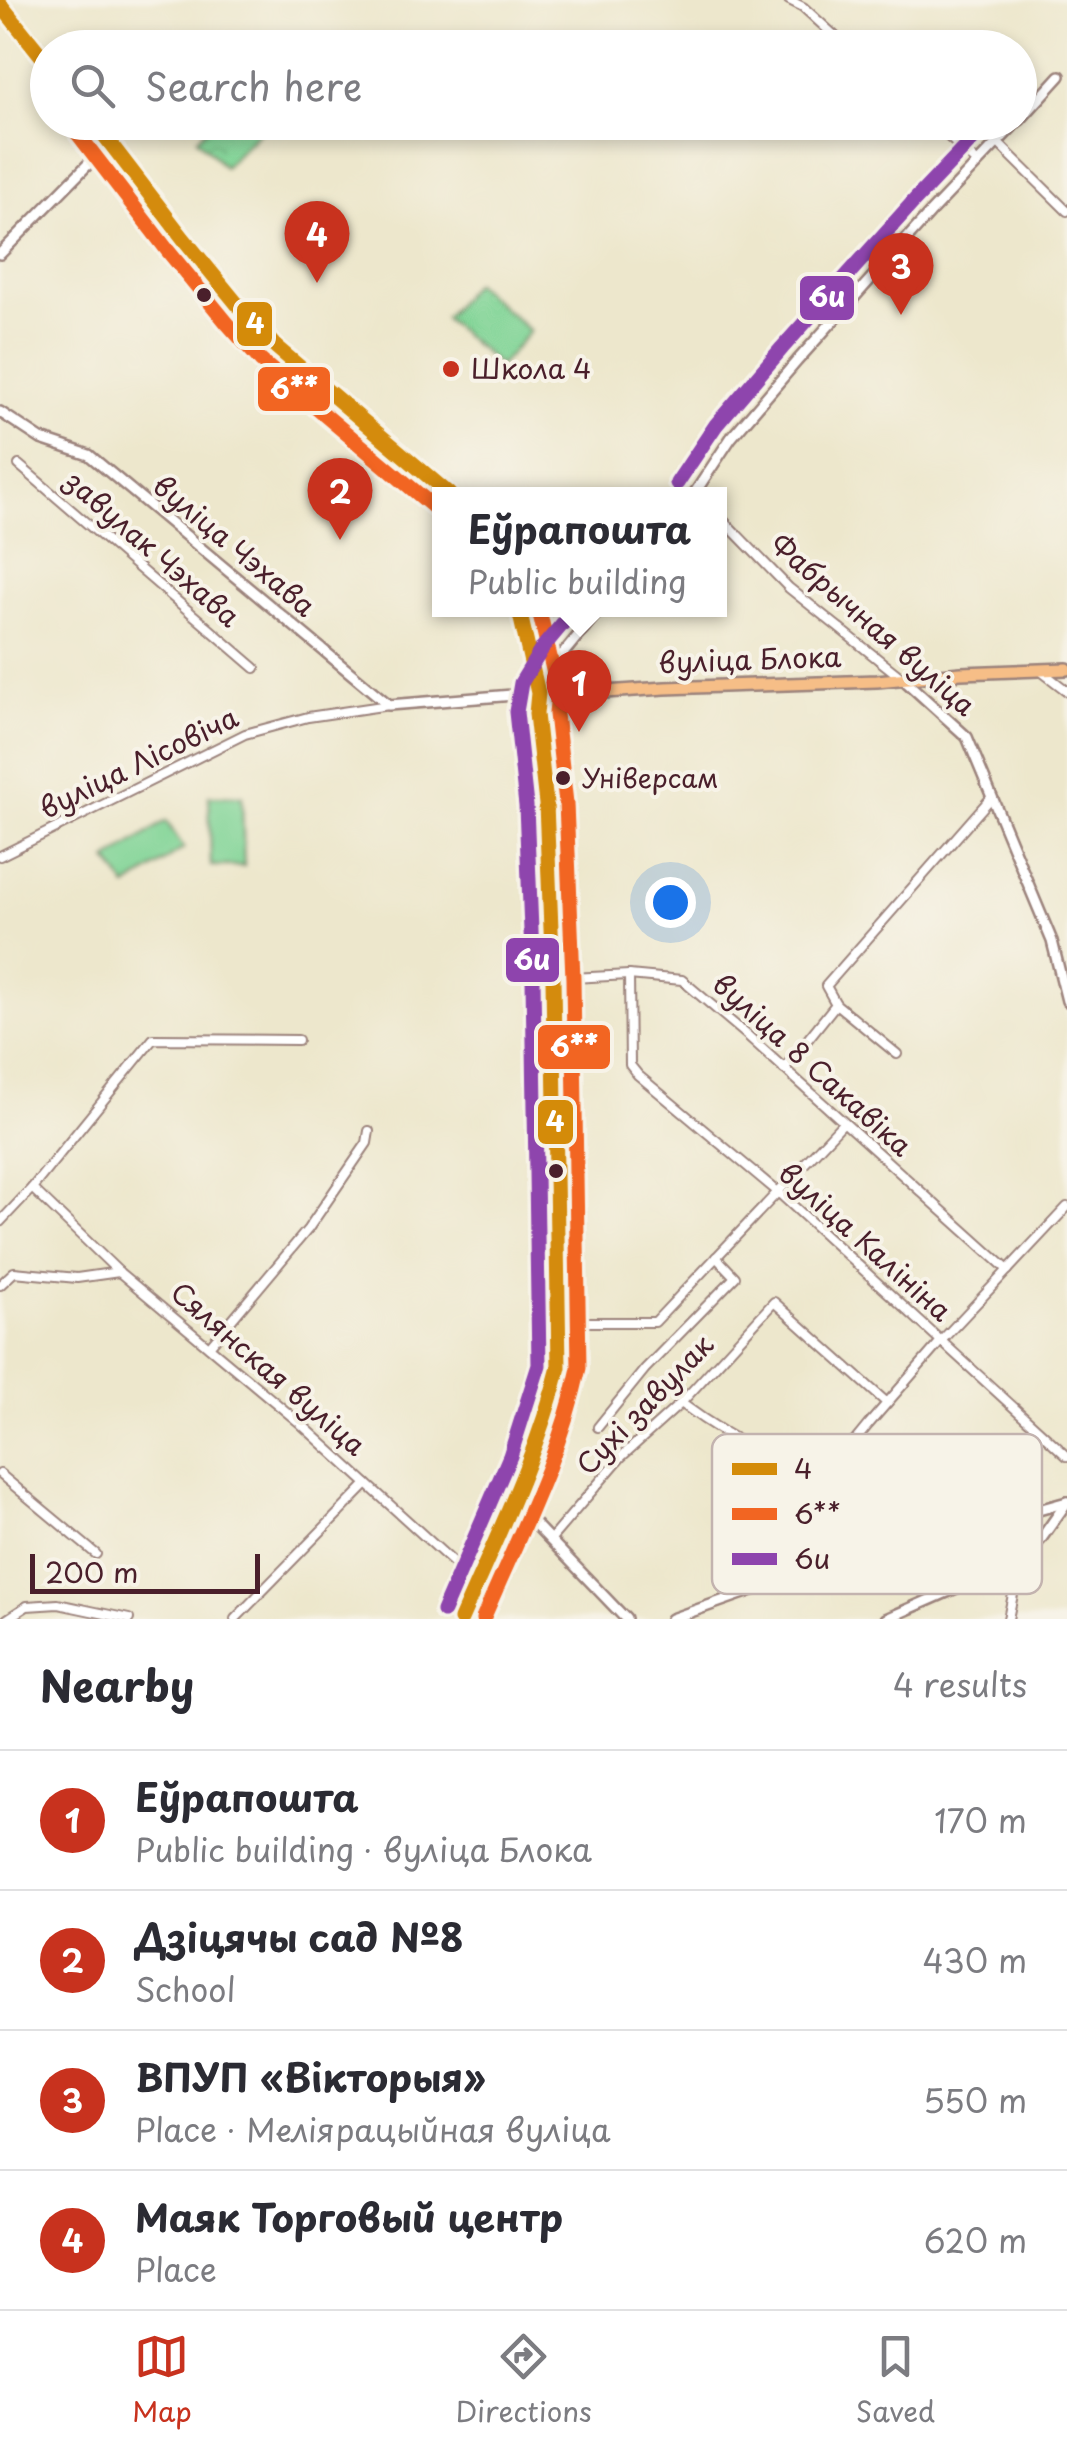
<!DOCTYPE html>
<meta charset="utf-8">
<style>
:root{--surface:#fff;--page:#f2f2f3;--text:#2b2b33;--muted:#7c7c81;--line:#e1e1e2;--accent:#c8321e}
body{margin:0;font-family:"Playpen Sans",sans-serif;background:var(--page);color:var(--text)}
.scale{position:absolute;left:30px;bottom:25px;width:230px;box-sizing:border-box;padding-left:10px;border:5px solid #4a1f2b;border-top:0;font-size:28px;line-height:35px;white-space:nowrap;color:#4a1f2b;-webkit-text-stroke:8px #f7f3e8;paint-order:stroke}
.you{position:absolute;left:670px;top:902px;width:35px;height:35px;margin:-25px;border:8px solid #fff;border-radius:50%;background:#1a73e8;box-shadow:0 0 0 15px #1a73e833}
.badge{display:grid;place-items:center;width:65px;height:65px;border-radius:50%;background:var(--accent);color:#fff;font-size:32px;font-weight:700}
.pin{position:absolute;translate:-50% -82px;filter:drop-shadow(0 2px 5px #0008)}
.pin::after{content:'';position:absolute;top:52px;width:35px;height:30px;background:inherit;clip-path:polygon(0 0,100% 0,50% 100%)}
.popup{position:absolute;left:432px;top:487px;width:295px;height:130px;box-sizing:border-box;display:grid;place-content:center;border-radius:0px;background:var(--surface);filter:drop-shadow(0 2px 8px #0005);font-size:32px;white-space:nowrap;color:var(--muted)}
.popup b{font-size:38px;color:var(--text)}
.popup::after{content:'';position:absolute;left:50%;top:100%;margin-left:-20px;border:20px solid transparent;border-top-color:var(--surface)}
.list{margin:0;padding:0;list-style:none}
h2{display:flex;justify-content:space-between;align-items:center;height:130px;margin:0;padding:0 40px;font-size:42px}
h2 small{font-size:32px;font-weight:400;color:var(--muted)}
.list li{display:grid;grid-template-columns:65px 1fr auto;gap:30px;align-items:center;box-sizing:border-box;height:140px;padding:0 40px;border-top:2px solid var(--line)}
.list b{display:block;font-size:38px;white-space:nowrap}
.list p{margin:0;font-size:32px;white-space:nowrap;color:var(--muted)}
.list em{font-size:32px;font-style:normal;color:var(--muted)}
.icon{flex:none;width:55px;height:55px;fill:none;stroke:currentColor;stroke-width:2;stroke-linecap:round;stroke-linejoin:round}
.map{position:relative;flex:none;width:1067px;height:1619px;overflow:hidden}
.search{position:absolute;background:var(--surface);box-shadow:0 5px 15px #0003;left:30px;right:30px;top:30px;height:110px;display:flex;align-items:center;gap:25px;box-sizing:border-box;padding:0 35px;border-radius:55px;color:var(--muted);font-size:38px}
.sheet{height:690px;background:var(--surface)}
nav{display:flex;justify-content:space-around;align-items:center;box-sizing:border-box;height:140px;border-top:2px solid var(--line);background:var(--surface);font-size:28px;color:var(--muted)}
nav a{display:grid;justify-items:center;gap:5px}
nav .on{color:var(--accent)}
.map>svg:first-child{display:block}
.park{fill:url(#park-crowns);stroke:#667a60;stroke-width:2.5}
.pitch{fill:#81d496;stroke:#667a60;stroke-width:2.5}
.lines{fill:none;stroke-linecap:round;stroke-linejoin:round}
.minor-casing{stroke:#9c837c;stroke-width:12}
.tertiary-casing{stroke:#9c837c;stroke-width:14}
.secondary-casing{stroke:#9c837c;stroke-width:15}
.primary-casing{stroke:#9c837c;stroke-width:16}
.minor{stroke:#fff;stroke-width:8}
.tertiary{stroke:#fff;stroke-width:9}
.secondary{stroke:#fbe5cf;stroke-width:10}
.primary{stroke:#f6be87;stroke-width:11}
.bus-1-casing{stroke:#f7f3e8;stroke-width:22}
.bus-2-casing{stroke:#f7f3e8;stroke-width:22}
.bus-3-casing{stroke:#f7f3e8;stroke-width:22}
.bus-1{stroke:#d48b09;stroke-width:15}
.bus-2{stroke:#f26522;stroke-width:15}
.bus-3{stroke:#8e44ad;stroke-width:15}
.bus-dot{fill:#4a1f2b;stroke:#f7f3e8;stroke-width:4}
.poi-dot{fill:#c8321e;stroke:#f7f3e8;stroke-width:4}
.labels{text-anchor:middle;stroke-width:8;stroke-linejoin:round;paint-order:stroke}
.bus-label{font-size:26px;fill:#4a1f2b;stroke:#f7f3e8;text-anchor:start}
.poi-label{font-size:28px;fill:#4a1f2b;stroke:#f7f3e8;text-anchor:start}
.street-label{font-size:28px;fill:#4a1f2b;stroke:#f7f3e8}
.key{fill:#f7f3e8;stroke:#c3b3af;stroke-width:2.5}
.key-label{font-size:28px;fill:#4a1f2b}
.line-badge{stroke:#f7f3e8;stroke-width:4}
.badge-label{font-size:28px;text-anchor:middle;font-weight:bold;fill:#fff}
</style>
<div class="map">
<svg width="1067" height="1619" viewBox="0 0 1067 1619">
<defs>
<pattern id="park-crowns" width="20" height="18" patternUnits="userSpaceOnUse" patternTransform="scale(2.5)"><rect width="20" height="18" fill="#81d496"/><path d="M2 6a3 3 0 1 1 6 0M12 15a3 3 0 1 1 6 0" fill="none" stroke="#71b681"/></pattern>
</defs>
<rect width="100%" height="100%" fill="#f7f3e8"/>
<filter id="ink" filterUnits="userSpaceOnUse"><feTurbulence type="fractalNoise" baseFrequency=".01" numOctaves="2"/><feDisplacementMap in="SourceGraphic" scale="20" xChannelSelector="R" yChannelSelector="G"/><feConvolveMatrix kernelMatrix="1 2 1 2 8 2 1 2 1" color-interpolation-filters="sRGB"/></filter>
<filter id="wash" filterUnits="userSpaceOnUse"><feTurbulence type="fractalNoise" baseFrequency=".0048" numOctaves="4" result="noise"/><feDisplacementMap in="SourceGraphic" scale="40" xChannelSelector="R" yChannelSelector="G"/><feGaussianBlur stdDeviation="2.25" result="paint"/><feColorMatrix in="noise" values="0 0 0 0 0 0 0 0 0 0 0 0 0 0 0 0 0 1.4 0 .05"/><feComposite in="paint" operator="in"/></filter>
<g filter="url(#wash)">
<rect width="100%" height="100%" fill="#ede7cc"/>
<polygon class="park" points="215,122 262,123 265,126 224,167 197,138"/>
<g class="pitch">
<polygon points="474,283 530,331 500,366 444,318"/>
<polygon points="209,796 242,796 244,866 211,866"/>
<polygon points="166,821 184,848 127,887 108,860"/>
</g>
</g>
<g filter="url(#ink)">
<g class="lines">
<g class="minor-casing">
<g id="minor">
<polyline points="789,0 803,7 848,48"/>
<polyline points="932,122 978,163"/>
<polyline points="998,143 1067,211"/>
<polyline points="19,465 255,668"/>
<polyline points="719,516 789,588 903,679"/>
<polyline points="1041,671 1067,691"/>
<polyline points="0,856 245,734 308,717 389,705"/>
<polyline points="629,975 630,1065 638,1075 778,1192 1067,1456"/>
<polyline points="553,979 629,975 682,980 748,1036 1008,1270"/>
<polyline points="836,1004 897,1054"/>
<polyline points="784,1069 836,1004 826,986 991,798"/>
<polyline points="32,1188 119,1272 301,1424 477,1584"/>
<polyline points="0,1222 32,1188 153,1039 298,1040"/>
<polyline points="0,1285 14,1272 77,1278 119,1272"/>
<polyline points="558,1322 655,1322 843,1123"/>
<polyline points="209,1347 308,1229 367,1143 369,1131"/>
<path d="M 681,1403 C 725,1436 774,1462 826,1482"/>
<polyline points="598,1427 645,1369 735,1277 716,1257"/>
<polyline points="0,1474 96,1554"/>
<polyline points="550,1540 621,1457 681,1403 774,1302 887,1403"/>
<polyline points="753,1590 756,1577 763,1567 820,1501 832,1469 868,1425 941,1341 1067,1207"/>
<polyline points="7,1619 27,1606 58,1604 129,1619"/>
<polyline points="235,1619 367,1484"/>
<polyline points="1008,1619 1020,1560"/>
</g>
</g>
<g class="tertiary-casing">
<g id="tertiary">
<polyline points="1020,120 1060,76"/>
<polyline points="0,254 109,143"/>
<polyline points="0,412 41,439 89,455 389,705 538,693 558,660 599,610"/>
<polyline points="694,494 731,438 797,361 930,213 1017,122"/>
<polyline points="903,679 967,737 1052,941 1067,1001"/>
<polyline points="512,1505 532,1521 626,1619"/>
<polyline points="671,1619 753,1590 1067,1502"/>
<polyline points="886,1619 1020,1560 1041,1539 1067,1502"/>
</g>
</g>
<g class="secondary-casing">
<path id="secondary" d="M 461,1619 C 496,1536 540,1455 559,1367 L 553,979 L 546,804 L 536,714 L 538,693"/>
</g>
<g class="primary-casing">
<g id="primary">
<polyline points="0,4 48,65"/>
<polyline points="94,122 183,238 242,310 276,347 449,494"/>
<polyline points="519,610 538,693 575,694 665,688 877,681 961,673 1067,669"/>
</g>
</g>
<use href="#minor" class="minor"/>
<use href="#tertiary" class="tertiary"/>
<use href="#secondary" class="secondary"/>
<use href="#primary" class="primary"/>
<g class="bus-1-casing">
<g id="bus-1">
<polyline points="0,4 48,64"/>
<polyline points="94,122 183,238 242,310 276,347 449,494"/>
<path d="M 461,1619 C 497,1536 537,1455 559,1367 L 553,979 L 546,804 L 536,714 L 538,693 L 519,610"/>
</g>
</g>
<g class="bus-2-casing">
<g id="bus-2">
<polyline points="78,134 168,251 227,323 261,361 436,509"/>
<path d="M 483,1619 C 518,1537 560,1456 579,1368 L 573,979 L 566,803 L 556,714 L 558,691 L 539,610"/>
</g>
</g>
<g class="bus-3-casing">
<g id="bus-3">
<polyline points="677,483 716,425 782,348 915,200 989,122"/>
<polyline points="443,1611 510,1456 539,1365 533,980 526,806 516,712 521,683 543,647 574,610"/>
</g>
</g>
<use href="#bus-1" class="bus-1"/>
<use href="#bus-2" class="bus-2"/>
<use href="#bus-3" class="bus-3"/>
</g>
</g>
<g class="bus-dot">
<circle cx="204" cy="295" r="9"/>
<circle cx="563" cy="778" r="9"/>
<circle cx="556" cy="1171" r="9"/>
</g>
<circle class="poi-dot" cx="451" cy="369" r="10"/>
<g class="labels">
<g class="bus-label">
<text x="582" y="788">Універсам</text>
</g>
<g class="poi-label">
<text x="471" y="379">Школа 4</text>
</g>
<g class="street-label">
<text transform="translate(234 546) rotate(40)" y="10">вуліца Чэхава</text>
<text transform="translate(152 549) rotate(41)" y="10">завулак Чэхава</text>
<text transform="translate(873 625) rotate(41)" y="10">Фабрычная вуліца</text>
<text transform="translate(750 660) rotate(-2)" y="10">вуліца Блока</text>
<text transform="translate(139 763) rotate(-26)" y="10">вуліца Лісовіча</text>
<text transform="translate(812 1065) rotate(42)" y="10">вуліца 8 Сакавіка</text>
<text transform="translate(865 1242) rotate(42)" y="10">вуліца Калініна</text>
<text transform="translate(268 1369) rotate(41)" y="10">Сялянская вуліца</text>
<text transform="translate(645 1405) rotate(-46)" y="10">Сухі завулак</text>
</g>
</g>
<rect x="712" y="1434" width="330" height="160" rx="15" class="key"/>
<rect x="732" y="1463" width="45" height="12" fill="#d48b09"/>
<rect x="732" y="1508" width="45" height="12" fill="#f26522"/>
<rect x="732" y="1553" width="45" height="12" fill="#8e44ad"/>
<g class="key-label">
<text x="794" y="1479">4</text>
<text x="794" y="1524">6**</text>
<text x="794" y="1569">6и</text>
</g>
<g class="line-badge">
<rect x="798" y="274" width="58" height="48" rx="10" fill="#8e44ad"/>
<rect x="235" y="300" width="39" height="48" rx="10" fill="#d48b09"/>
<rect x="256" y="365" width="76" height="48" rx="10" fill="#f26522"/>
<rect x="504" y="936" width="57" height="48" rx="10" fill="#8e44ad"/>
<rect x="536" y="1023" width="76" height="48" rx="10" fill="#f26522"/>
<rect x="536" y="1098" width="39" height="48" rx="10" fill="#d48b09"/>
</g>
<g class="badge-label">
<text x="827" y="307">6и</text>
<text x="255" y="334">4</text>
<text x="294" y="399">6**</text>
<text x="532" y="970">6и</text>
<text x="574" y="1057">6**</text>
<text x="555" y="1132">4</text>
</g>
</svg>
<div class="scale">200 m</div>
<div class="you"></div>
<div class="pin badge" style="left:579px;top:732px">1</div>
<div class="popup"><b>Еўрапошта</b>Public building</div>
<div class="pin badge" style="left:340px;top:540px">2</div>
<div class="pin badge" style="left:901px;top:315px">3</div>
<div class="pin badge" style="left:317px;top:283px">4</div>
<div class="search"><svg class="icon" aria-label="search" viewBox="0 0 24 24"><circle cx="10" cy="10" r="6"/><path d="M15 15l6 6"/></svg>Search here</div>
</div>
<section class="sheet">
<h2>Nearby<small>4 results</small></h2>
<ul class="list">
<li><span class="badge">1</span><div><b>Еўрапошта</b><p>Public building · вуліца Блока</p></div><em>170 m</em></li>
<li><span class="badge">2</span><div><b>Дзіцячы сад №8</b><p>School</p></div><em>430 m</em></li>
<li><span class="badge">3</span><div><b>ВПУП «Вікторыя»</b><p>Place · Меліярацыйная вуліца</p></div><em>550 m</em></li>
<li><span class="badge">4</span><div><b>Маяк Торговый центр</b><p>Place</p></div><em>620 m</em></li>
</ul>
</section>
<nav>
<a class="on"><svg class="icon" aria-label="map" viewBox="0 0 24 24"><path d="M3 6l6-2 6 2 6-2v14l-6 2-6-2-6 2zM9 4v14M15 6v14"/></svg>Map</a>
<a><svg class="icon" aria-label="directions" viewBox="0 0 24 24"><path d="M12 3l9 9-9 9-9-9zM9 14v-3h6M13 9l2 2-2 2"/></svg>Directions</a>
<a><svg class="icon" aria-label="saved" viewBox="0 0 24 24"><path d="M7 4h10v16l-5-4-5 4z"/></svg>Saved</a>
</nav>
